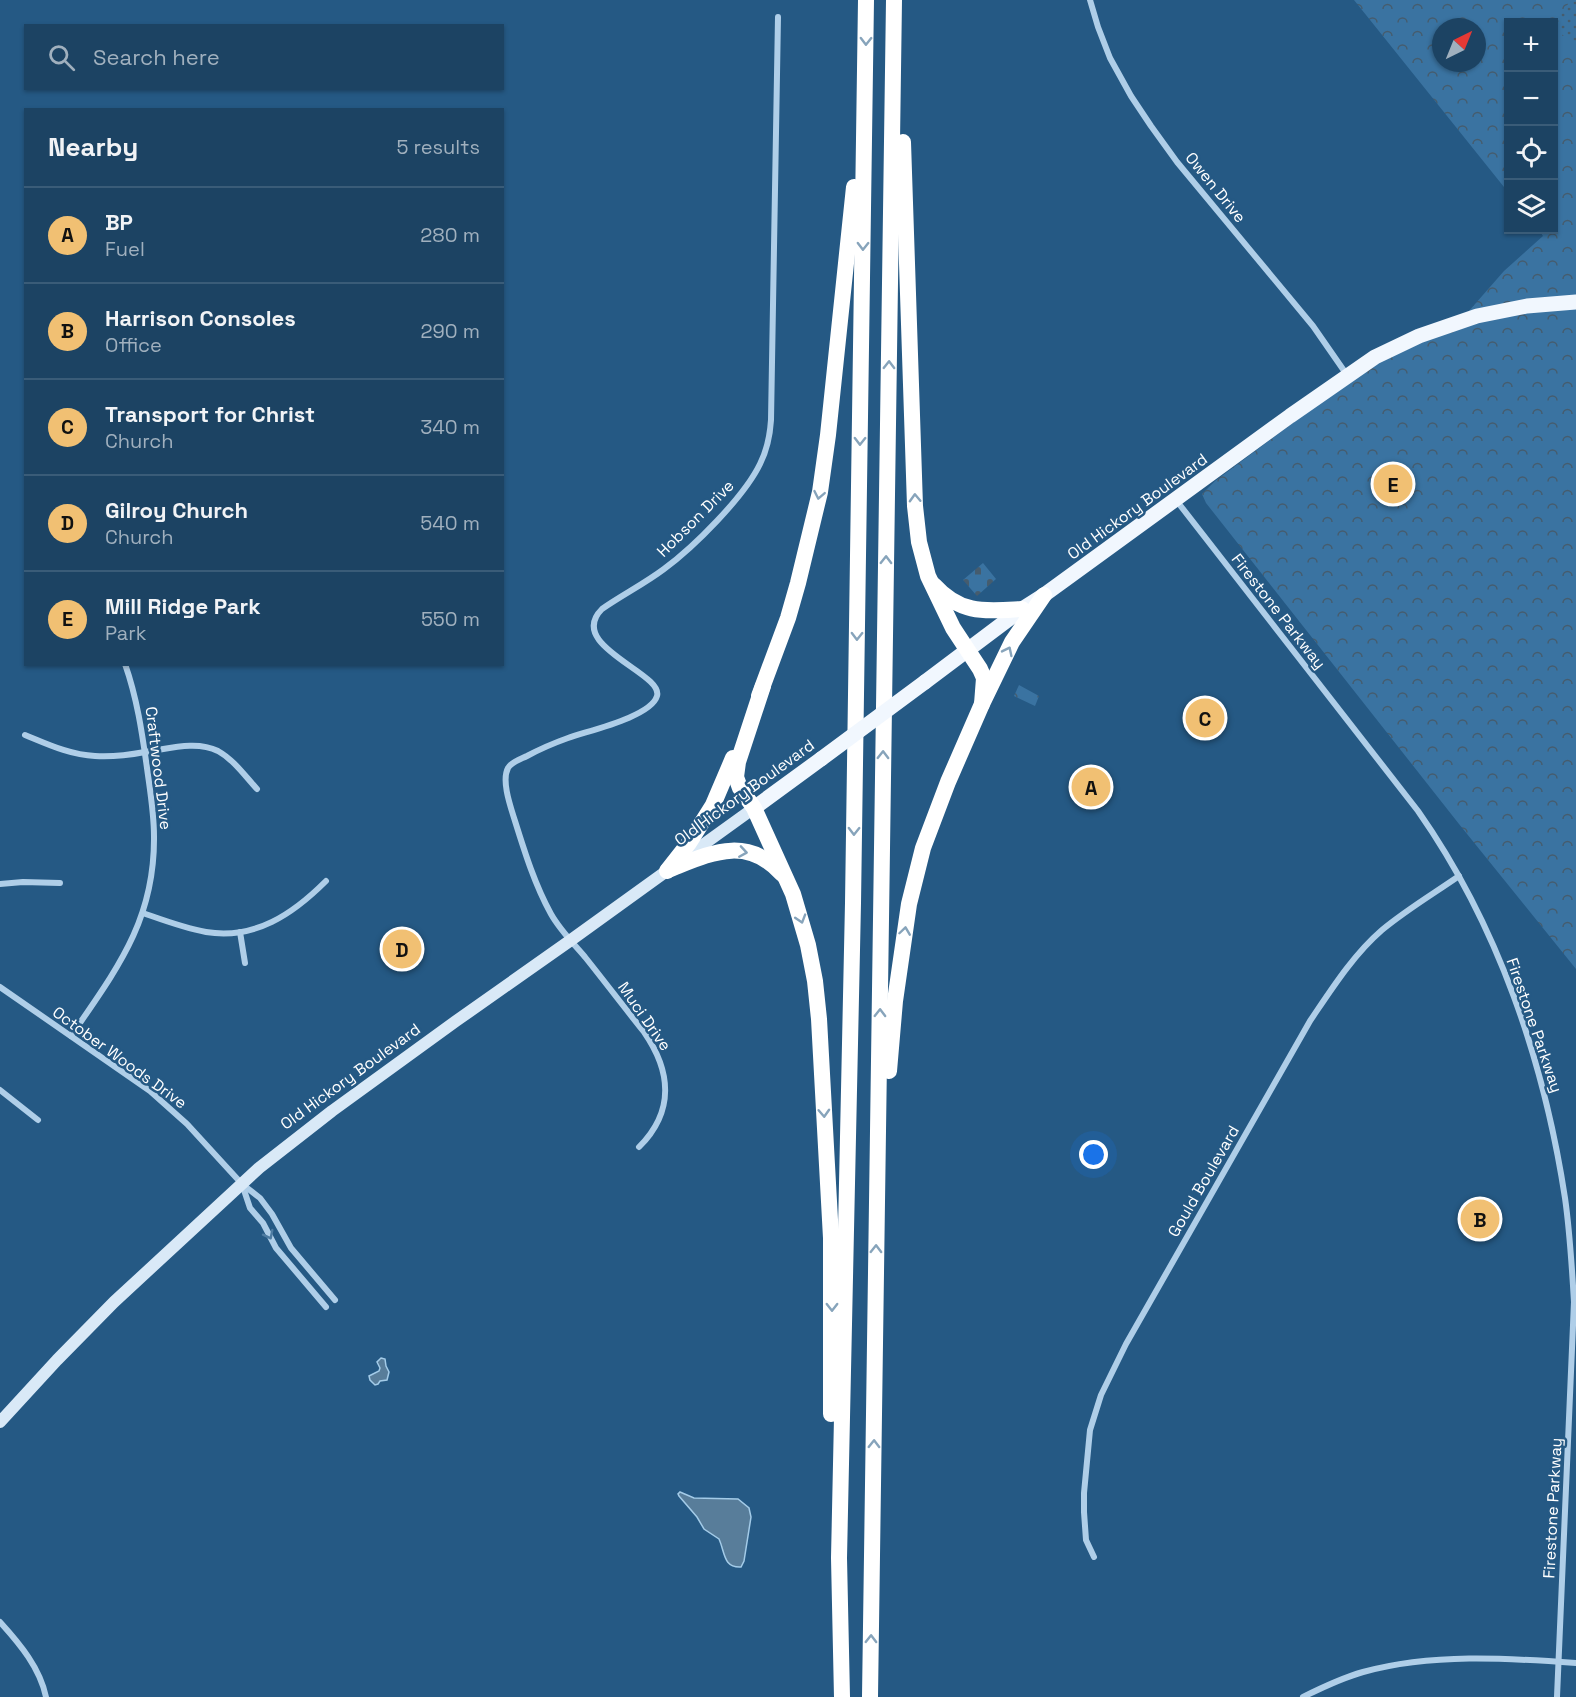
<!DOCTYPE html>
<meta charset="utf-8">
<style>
:root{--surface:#1c4363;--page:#254a69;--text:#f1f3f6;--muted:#a0b0be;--line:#3a5c78;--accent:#f1c073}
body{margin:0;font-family:"Space Grotesk",sans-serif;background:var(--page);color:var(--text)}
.controls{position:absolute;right:18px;top:18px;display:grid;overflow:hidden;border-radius:0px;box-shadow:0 2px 4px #0004}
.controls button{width:54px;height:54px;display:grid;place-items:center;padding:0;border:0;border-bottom:2px solid var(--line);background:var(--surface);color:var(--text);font:30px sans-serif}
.compass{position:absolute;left:1432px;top:18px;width:54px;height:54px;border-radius:50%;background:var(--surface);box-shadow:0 2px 4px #0004;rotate:43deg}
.you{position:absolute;left:1094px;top:1155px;width:21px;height:21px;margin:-15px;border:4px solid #fff;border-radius:50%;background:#1a73e8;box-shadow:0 0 0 9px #1a73e833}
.badge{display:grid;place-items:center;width:39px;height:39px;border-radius:50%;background:var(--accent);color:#111;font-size:20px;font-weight:700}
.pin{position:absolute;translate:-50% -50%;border:3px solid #fff;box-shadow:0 2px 6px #0006}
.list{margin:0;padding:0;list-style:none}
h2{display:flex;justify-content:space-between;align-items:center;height:78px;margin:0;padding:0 24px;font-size:26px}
h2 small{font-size:20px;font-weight:400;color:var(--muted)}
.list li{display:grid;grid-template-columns:39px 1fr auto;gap:18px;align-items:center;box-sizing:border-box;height:96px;padding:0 24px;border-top:2px solid var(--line)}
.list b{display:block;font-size:22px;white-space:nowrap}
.list p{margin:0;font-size:20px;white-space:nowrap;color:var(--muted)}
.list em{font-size:20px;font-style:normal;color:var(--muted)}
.icon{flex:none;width:33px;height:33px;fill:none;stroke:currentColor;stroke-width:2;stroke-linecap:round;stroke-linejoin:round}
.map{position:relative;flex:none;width:1576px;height:1697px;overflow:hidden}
.search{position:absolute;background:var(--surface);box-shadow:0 2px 4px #0004;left:24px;top:24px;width:480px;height:66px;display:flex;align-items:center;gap:15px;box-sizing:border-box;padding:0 21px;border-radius:0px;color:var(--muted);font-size:22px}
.panel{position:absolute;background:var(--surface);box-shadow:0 2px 4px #0004;left:24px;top:108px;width:480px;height:558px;border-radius:0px}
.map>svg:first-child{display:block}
.cemetery{fill:url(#cemetery-stones)}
.park{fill:url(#park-crowns);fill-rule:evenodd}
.garden{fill:url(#garden-dots)}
.water{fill:#587d9a;stroke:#a3cbe8;stroke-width:1.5}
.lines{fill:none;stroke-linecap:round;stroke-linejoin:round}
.street{stroke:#afcee8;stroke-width:6}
.secondary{stroke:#d9e9f7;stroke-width:12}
.primary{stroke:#f1f7fe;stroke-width:15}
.highway{stroke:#fff;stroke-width:16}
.primary-bridge{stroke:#f1f7fe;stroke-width:15}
.oneway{stroke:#87a4bb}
.oneway2{stroke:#4e7ca2}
.labels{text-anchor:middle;stroke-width:5;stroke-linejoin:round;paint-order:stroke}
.street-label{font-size:16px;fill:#fff;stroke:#255984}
</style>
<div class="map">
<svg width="1576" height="1697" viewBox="0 0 1576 1697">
<defs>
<pattern id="cemetery-stones" width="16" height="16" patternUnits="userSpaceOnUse" patternTransform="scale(1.5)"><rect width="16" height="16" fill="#3a73a1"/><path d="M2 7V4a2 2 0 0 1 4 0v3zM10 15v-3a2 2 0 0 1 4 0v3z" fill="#455c6e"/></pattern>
<pattern id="park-crowns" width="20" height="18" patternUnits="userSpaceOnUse" patternTransform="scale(1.5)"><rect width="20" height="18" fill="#3a73a1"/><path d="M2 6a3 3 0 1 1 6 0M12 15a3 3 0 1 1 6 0" fill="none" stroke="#455c6e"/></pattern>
<pattern id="garden-dots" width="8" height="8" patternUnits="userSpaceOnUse" patternTransform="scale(1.5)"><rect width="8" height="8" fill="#3a73a1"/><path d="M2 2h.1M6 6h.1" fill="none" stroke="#455c6e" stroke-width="1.8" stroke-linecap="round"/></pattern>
</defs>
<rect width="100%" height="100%" fill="#255984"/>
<polygon class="cemetery" points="983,563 996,579 977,596 963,580"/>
<g class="park">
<path d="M 1354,0 L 1576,0 L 1576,969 L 1459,824 L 1206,503 L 1202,494 L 1215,481 L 1340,388 L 1380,360 L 1454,328 L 1504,271 L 1543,236 L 1539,230 L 1554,230 L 1554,22 L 1508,22 L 1508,192 ZM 1441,27 L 1477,27 L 1477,63 L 1441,63 Z"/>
<polygon points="1019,685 1039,696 1035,706 1014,696"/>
</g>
<polygon class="garden" points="1572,0 1576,0 1576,47 1554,27 1554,22 1551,22"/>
<g class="water">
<polygon points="381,1358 385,1359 386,1366 389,1372 387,1380 380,1381 378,1384 375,1385 370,1380 369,1376 379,1371 380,1368 377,1362"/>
<path d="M 680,1492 L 694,1498 L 738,1499 L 749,1508 L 751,1517 L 744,1561 L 741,1567 C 723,1568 725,1552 719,1539 L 704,1529 L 697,1517 L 679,1496 L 678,1494 Z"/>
</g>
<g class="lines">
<g class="street">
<polyline points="1090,0 1098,27 1110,58 1131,96 1151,126 1177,162 1313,326 1347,375"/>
<path d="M 1176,500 L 1418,811 C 1498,925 1544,1061 1565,1198 C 1570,1233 1572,1268 1574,1302 L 1557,1697"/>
<path d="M 25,735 C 47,744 70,755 95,756 C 111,757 129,755 145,752 C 168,749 196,740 218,751 C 234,760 245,776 257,789"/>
<polyline points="0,884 23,882 60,883"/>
<path d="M 143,913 C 163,920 184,928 206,932 C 255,940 293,914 326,881"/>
<polyline points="240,932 245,963"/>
<polyline points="0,987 150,1091 187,1124 242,1184 260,1198 272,1214 291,1248 335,1300"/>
<path d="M 71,1036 C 116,970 155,921 154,836 C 154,813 150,790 147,768 C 142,732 137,698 125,664"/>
<polyline points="0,1090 38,1120"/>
<path d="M 639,1147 C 675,1111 671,1071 644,1032 C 624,1007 605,982 585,957 C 573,943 560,930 551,914 C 535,885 525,853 515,821 C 511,808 501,781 508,768 C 511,762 521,759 527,756 C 540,749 554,743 568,738 C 587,731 651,717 657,696 C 664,673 565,646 602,609 C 622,595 644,584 664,569 C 694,547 744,497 760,464 C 767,450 770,436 771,420 L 778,17"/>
<polyline points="242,1184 250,1208 263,1223 276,1248 326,1307"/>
<path d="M 1094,1557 L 1086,1540 L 1084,1512 L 1084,1493 L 1090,1430 L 1101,1395 L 1126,1344 L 1310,1021 C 1331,990 1353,955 1382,930 C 1406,910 1433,894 1459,876"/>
<path d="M 0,1622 C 20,1644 40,1668 46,1697"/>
<path d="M 1303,1697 C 1323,1687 1342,1678 1363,1672 C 1432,1653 1506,1658 1576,1663"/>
</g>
<polyline class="secondary" points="0,1422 57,1360 114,1302 259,1168 332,1111 456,1021 571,940 754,808"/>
<g class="primary">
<polyline points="925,682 1022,609 1044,595 1290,416 1375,357 1419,336 1477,316 1527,306 1576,302"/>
<polyline points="754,808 821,759"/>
</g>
<g class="highway">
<polyline points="903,142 915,506 919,542 928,576 953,628 980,669 984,678 982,704"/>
<path d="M 934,585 C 961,615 986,611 1022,609"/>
<polyline points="763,686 738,762 736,777 740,788 754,808 793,894 808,945 815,981 819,1019 831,1238 831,1414"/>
<polyline points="759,696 788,618 798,583 820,492 828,435 854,187"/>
<path d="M 668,870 C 709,854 746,834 782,874"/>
<polyline points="667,871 689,843 713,805 733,758"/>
<polyline points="889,1071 895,1001 909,904 923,848 948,782 982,704 1012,642 1044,595"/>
<polyline points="842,1697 839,1558 853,903 866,0"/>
<polyline points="870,1697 894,0"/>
</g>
<polyline class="primary-bridge" points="821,759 925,682"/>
</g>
<defs><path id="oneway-chevron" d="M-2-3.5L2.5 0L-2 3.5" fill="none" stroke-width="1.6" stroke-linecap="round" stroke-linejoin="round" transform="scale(1.5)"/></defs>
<g class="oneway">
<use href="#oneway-chevron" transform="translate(866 41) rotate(91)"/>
<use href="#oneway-chevron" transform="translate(863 246) rotate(91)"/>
<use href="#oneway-chevron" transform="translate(889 365) rotate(-89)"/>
<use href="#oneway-chevron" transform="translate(860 441) rotate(91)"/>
<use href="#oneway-chevron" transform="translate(819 495) rotate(101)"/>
<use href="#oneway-chevron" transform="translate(915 498) rotate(-92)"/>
<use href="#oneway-chevron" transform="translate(886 560) rotate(-89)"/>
<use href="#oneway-chevron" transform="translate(857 636) rotate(91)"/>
<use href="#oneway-chevron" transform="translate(1008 651) rotate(-64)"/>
<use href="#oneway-chevron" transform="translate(883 755) rotate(-89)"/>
<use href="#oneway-chevron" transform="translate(854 831) rotate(91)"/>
<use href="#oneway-chevron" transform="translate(743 852) rotate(9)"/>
<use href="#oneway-chevron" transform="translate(801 919) rotate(73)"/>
<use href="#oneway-chevron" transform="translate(905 931) rotate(-82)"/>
<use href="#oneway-chevron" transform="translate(880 1013) rotate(-89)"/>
<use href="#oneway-chevron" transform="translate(824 1113) rotate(87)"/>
<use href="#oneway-chevron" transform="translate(876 1249) rotate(-89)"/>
<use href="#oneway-chevron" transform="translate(832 1307) rotate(90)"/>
<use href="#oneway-chevron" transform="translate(874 1444) rotate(-89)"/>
<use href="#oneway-chevron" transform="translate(871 1639) rotate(-89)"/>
</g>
<use class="oneway2" href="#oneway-chevron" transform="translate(269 1235) rotate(63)"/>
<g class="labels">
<g class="street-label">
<text transform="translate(1216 187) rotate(51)" y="6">Owen Drive</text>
<text transform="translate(1137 506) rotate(-36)" y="6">Old Hickory Boulevard</text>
<text transform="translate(695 518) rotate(-45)" y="6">Hobson Drive</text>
<text transform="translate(1279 611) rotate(52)" y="6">Firestone Parkway</text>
<text transform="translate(159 768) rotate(83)" y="6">Craftwood Drive</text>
<text transform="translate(744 792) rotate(-36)" y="6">Old Hickory Boulevard</text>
<text transform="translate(645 1016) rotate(55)" y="6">Muci Drive</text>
<text transform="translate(1535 1025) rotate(71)" y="6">Firestone Parkway</text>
<text transform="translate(120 1057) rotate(36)" y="6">October Woods Drive</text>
<text transform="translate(350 1076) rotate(-36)" y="6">Old Hickory Boulevard</text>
<text transform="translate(1203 1181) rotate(-60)" y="6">Gould Boulevard</text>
<text transform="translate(1552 1508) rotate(-87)" y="6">Firestone Parkway</text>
</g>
</g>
</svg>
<div class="controls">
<button>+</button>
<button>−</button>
<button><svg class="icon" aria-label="locate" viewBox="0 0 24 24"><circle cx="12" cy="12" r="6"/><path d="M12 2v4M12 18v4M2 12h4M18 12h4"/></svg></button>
<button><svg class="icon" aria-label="layers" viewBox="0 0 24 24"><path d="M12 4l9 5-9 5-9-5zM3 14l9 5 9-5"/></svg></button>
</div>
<svg class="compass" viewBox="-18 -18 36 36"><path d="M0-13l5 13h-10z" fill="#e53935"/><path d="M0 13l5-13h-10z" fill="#a0b0be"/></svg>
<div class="you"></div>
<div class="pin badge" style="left:1091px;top:787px">A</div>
<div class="pin badge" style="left:1480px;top:1219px">B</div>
<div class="pin badge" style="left:1205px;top:718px">C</div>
<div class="pin badge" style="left:402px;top:949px">D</div>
<div class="pin badge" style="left:1393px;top:484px">E</div>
<div class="search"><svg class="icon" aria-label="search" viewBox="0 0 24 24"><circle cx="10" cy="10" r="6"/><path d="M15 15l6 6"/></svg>Search here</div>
<section class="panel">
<h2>Nearby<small>5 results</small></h2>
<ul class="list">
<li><span class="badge">A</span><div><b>BP</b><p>Fuel</p></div><em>280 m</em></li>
<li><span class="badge">B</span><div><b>Harrison Consoles</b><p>Office</p></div><em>290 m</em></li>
<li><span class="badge">C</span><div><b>Transport for Christ</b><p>Church</p></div><em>340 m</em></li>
<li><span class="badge">D</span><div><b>Gilroy Church</b><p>Church</p></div><em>540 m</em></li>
<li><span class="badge">E</span><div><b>Mill Ridge Park</b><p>Park</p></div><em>550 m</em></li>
</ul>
</section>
</div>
